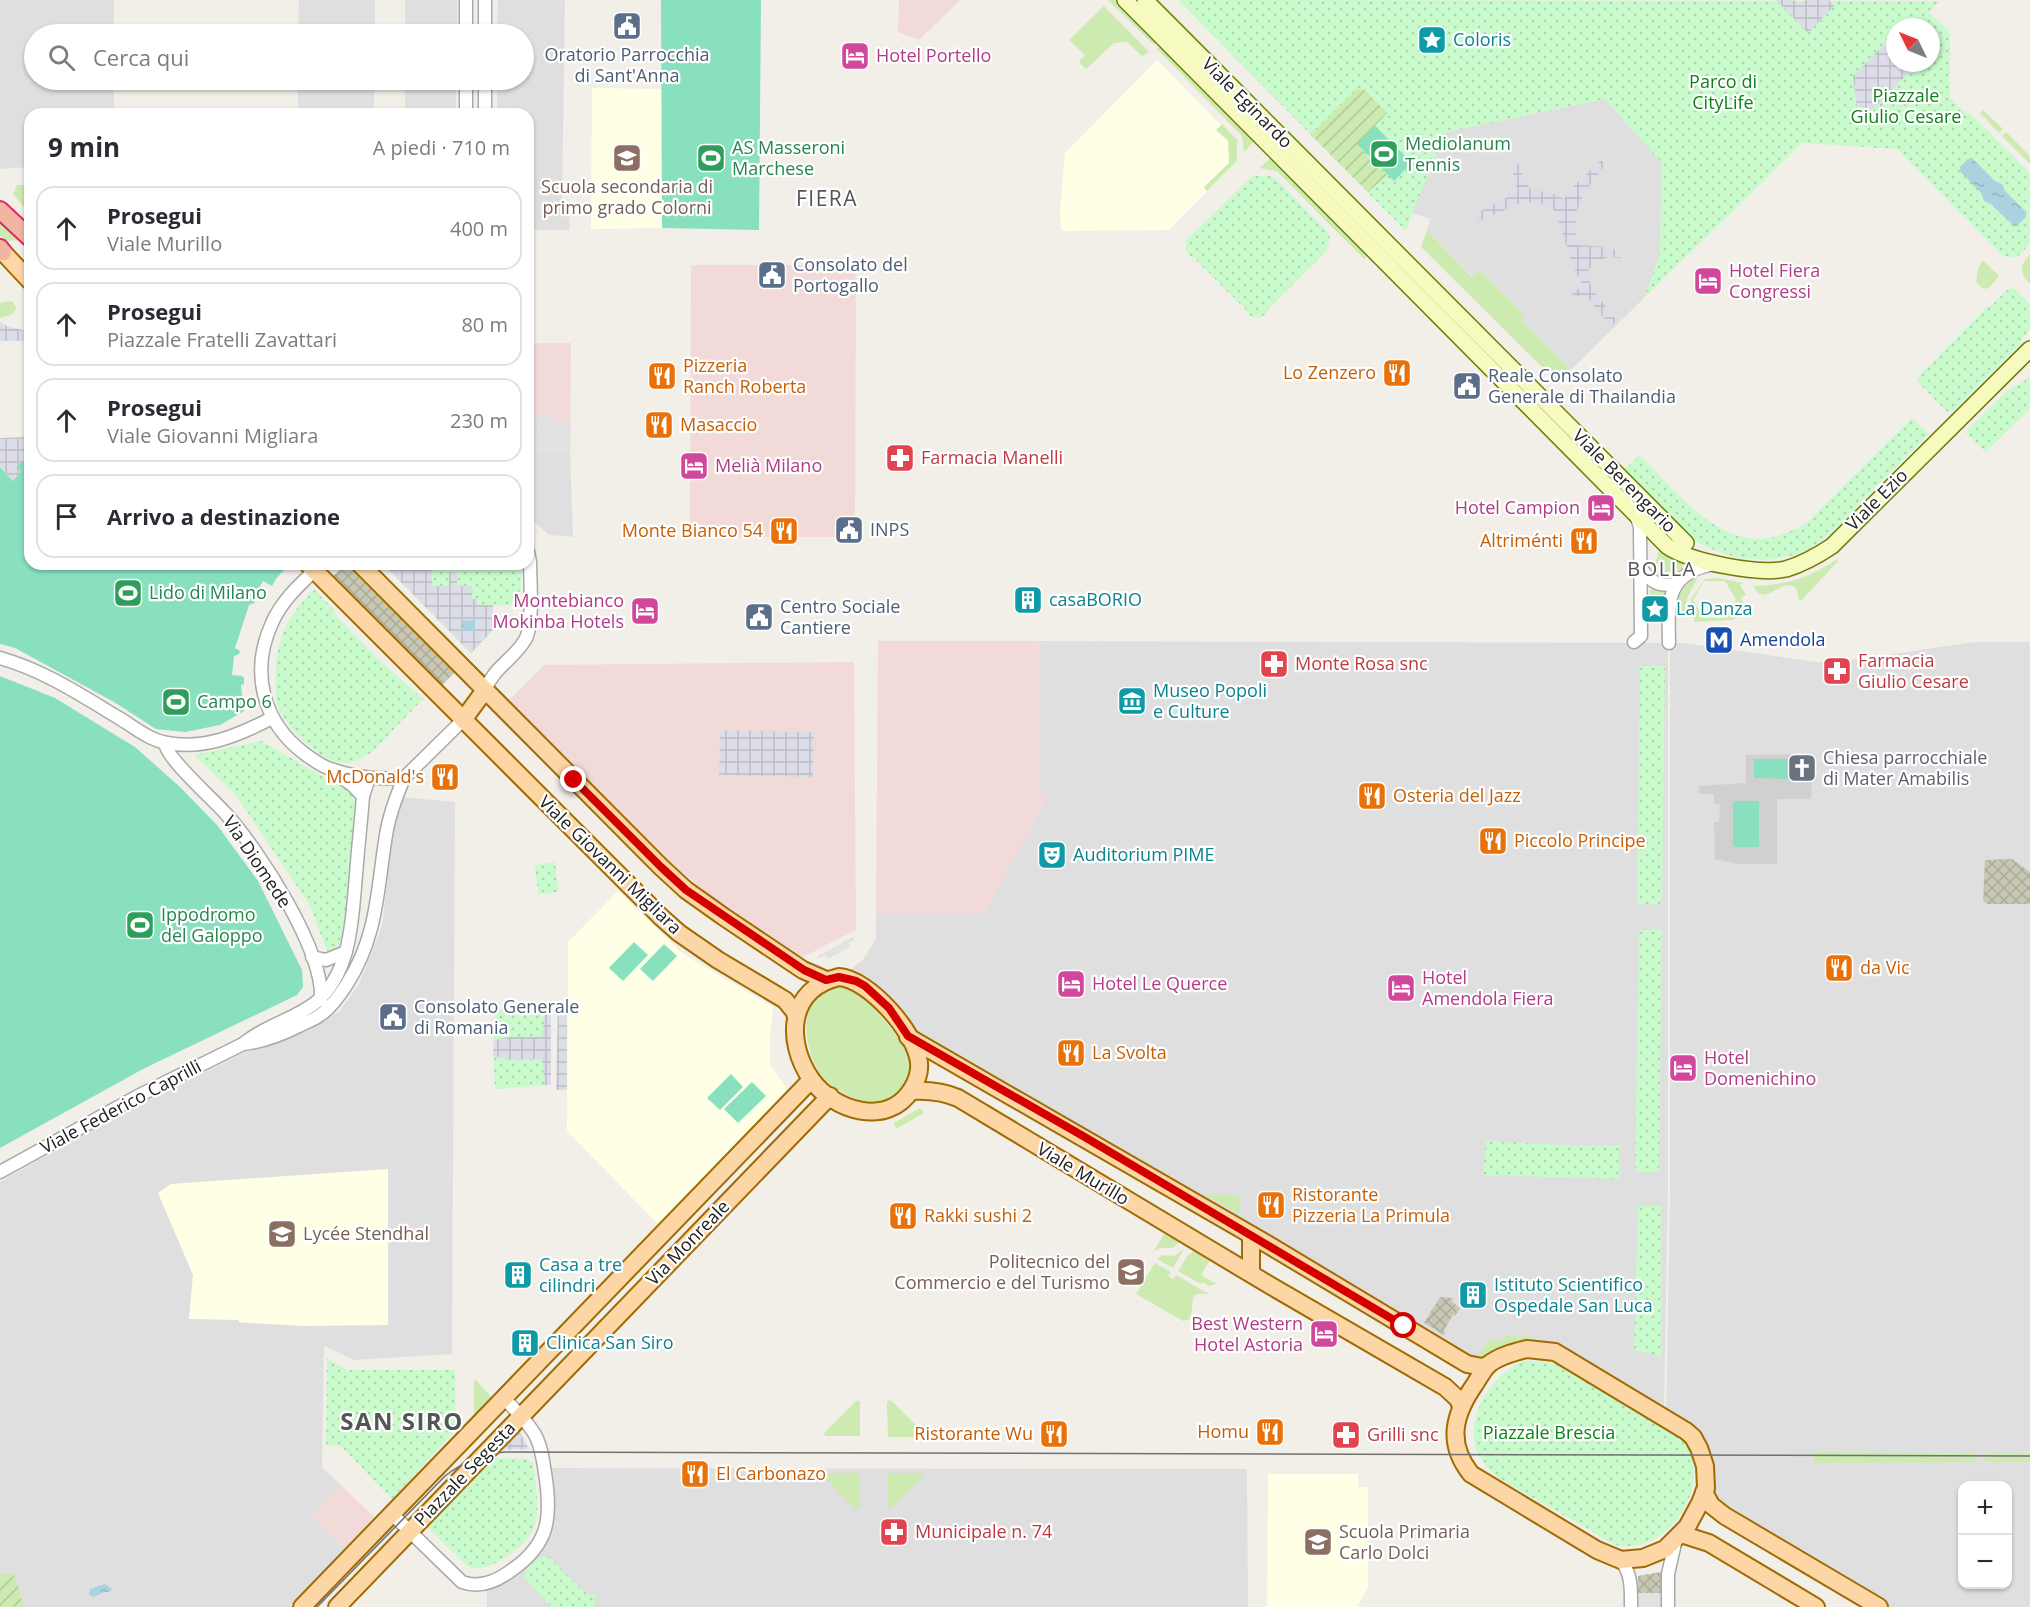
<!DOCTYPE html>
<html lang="it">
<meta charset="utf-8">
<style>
:root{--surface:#fff;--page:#f7f7f7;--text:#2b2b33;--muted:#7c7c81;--line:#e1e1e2}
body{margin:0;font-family:"Open Sans",sans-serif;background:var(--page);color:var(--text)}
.controls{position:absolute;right:18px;bottom:18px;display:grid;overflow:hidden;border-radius:12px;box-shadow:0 2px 4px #0004}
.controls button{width:54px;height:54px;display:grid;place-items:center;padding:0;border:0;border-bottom:2px solid var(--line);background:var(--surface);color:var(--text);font:30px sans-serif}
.compass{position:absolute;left:1886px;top:18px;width:54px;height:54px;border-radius:50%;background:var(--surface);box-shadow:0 2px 4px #0004;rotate:313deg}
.stop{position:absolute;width:18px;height:18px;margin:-14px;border:4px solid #d40000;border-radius:50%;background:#fff}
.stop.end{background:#d40000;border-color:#fff;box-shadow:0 2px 6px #0008}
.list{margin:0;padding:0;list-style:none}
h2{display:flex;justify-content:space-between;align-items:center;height:78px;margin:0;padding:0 24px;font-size:26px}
h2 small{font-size:20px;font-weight:400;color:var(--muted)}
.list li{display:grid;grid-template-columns:39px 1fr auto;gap:18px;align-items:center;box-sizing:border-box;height:84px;margin:0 12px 12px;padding:0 12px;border:2px solid var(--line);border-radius:18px}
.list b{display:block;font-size:22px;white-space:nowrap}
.list p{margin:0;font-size:20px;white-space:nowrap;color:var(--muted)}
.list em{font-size:20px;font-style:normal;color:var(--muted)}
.icon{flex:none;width:33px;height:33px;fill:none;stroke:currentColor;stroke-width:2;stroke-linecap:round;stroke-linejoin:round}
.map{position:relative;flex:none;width:2030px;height:1607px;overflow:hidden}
.search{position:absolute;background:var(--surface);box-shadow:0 2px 4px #0004;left:24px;top:24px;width:510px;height:66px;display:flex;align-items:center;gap:15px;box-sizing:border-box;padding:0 21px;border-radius:33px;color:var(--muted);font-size:22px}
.panel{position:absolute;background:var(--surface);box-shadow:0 2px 4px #0004;left:24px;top:108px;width:510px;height:462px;border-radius:18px}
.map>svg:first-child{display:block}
.residential{fill:#e0dfdf;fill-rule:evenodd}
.commercial{fill:#f2dad9}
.education{fill:#ffffe5}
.religious{fill:#d0d0d0}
.construction{fill:url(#construction-cross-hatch)}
.grass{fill:#cdebb0;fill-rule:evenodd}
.park{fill:url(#park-dots);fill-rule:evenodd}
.garden{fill:url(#garden-furrows)}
.pitch{fill:#88e0be}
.parking{fill:#e2e2e2}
.plaza{fill:url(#plaza-grid)}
.water{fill:url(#water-ripples)}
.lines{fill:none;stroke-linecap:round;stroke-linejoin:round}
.tertiary-casing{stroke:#a9a9a9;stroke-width:15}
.secondary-casing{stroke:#707d05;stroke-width:18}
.primary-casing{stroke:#a06b00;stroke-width:20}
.trunk-casing{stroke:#dc2a67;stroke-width:20}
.tertiary{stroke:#fff;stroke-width:12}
.secondary{stroke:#f7fabf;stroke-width:15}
.primary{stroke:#fcd6a4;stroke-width:16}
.trunk{stroke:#f2b4a3;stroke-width:16}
.tram{stroke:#707070;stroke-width:1.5}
.route{stroke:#d40000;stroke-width:8}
.labels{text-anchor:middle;stroke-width:4.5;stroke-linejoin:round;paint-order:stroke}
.culture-label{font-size:18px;fill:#0d838f;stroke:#fff;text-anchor:start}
.service-label{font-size:18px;fill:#4e5e75;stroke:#fff;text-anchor:start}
.hotel-label{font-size:18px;fill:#b23c85;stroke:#fff;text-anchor:start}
.park-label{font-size:18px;fill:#0c8416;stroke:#fff}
.street-label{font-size:18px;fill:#222;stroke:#fff}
.leisure-label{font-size:18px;fill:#27864d;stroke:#fff;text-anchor:start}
.education-label{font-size:18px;fill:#785e54;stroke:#fff;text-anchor:start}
.food-label{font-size:18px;fill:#c56008;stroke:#fff;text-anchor:start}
.health-label{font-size:18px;fill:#be3a42;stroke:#fff;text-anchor:start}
.transit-label{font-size:18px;fill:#164399;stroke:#fff;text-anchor:start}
.worship-label{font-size:18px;fill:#5b616d;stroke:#fff;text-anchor:start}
.neighbourhood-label{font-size:20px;letter-spacing:1.5px;fill:#555;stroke:#fff}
.quarter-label{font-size:21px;letter-spacing:1.5px;fill:#555;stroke:#fff}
.district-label{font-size:24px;font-weight:bold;letter-spacing:1.5px;fill:#555;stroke:#fff}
</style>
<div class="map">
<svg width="2030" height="1607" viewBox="0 0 2030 1607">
<defs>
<pattern id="construction-cross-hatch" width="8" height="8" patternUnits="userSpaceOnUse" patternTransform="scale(1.5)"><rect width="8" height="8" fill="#c7c7b4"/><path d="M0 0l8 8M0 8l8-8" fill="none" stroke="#abab9a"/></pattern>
<pattern id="park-dots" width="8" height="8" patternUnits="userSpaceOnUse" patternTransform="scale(1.5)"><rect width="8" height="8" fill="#c8facc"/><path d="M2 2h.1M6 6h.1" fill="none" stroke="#acd6af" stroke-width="1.8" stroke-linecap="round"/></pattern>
<pattern id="garden-furrows" width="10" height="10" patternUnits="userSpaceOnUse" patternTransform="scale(1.5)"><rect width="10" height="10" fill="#cdebb0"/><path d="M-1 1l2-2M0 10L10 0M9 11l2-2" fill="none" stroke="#b0c997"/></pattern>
<pattern id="plaza-grid" width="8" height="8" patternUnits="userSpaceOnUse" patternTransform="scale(1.5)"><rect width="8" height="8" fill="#dddde8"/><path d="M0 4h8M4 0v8" fill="none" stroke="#bdbdc7"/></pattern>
<pattern id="water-ripples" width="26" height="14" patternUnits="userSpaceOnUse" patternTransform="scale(1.5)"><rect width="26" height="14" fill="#aad3df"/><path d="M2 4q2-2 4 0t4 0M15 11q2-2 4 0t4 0" fill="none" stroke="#92b5bf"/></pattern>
</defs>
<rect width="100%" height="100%" fill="#f2efe9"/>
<g class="residential">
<polygon points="0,0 114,0 114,34 34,34 34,80 114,80 114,114 30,114 30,167 0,169"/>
<polygon points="299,0 375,0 375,34 298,34"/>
<rect x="405" y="0" width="52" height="34"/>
<polygon points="498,0 565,0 562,204 570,204 569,230 528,230 528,114 497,114 497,80 524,80 524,34 497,34"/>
<rect x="298" y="80" width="76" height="34"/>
<rect x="405" y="80" width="51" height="34"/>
<polygon points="1605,99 1662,163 1660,255 1644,298 1571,370 1521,320 1524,316 1479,271 1473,277 1427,230 1430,219 1412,213 1446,132"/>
<polygon points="528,422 537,422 537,453 570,452 573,537 549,535 528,516"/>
<polygon points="1040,641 1668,643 1668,1189 1664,1416 1556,1351 1480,1365 909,1036 842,976 863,960 869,950 876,938 876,914 984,913 1039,790"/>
<path d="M 1975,642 L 2030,642 L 2030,1607 L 1879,1607 L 1713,1506 L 1706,1466 L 1666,1417 L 1670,1190 L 1670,643 L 1684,643 L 1816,662 L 1838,662 ZM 1962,1486 L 2008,1486 L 2008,1584 L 1962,1584 Z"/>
<polygon points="401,797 455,802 452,1354 354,1360 324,1346 322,1467 341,1485 312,1515 346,1550 291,1607 0,1607 0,1182 118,1115 244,1053 339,1012 359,984 382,926 393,832"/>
<polygon points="546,1468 1247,1469 1248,1607 487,1607 487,1585 546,1535"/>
</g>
<g class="commercial">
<polygon points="899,0 960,0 919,40 898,32"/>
<polygon points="691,265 856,265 855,537 690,537"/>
<polygon points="528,343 571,343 570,452 536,453 537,423 528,422"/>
<polygon points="878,641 1040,641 1039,790 1048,797 984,914 876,914"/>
<polygon points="854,662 856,930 803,957 773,941 724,907 663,856 509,700 544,665"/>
<polygon points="341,1485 376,1519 346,1550 312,1515"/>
</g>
<g class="education">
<polygon points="1157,60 1237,141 1237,161 1169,230 1061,231 1060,209 1065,153"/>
<polygon points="592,88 662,89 662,228 591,229"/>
<polygon points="618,891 683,954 773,1007 770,1037 770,1064 788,1091 658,1224 567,1131 568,942"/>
<polygon points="388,1169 388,1325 304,1326 250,1323 238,1322 239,1320 189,1319 193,1275 158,1193 171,1184"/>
<polygon points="1268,1474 1358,1474 1358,1487 1368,1487 1368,1587 1357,1607 1267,1607"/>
</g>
<polygon class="religious" points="1812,754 1811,799 1777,799 1777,864 1738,864 1715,859 1714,822 1719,822 1720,805 1714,804 1714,794 1699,794 1699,786 1746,783 1746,755"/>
<g class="construction">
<polygon points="346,564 455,672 441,686 333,576"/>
<polygon points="2012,859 2030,872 2030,904 1987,904 1983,901 1985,860"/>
<polygon points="1440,1297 1453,1298 1452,1302 1460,1308 1455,1316 1453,1315 1444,1330 1445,1332 1444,1335 1424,1323"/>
<polygon points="1661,1572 1661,1593 1638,1593 1638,1576"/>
</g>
<g class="grass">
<polygon points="1108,0 1117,0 1158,41 1154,45"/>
<polygon points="1153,0 1159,0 1254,96 1252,97"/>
<polygon points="1104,6 1149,52 1142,56 1127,42 1114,43 1086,69 1079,62 1085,55 1069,40"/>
<polygon points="1161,45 1255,140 1244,152 1242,136 1157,49"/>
<polygon points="1983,110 2003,129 1999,133 1980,113"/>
<polygon points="1222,124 1237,140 1237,161 1207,191 1204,187 1229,163 1228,141 1216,130"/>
<polygon points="1284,126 1384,227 1381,230 1281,129"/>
<polygon points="2006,132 2030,156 2030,164 2002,136"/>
<polygon points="1272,157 1369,254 1364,259 1277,171 1259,168"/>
<polygon points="17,185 30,185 30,214 13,194"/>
<polygon points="0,219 20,240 5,241 0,236"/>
<polygon points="1427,230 1472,277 1479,271 1525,316 1521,320 1571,370 1558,383 1421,247"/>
<polygon points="1393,237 1543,387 1541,389 1391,239"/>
<path d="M 2030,254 L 2030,284 C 2019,273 2019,266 2030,254 Z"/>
<polygon points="1983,260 1999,276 1989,288 1983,289 1976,282 1978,268"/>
<polygon points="9,301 13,302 17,308 11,315 0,318 0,303"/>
<path d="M 1659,550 L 1685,559 L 1682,568 L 1668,580 C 1650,578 1655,563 1659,550 Z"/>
<path d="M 1836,560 L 1838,561 L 1801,601 L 1798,598 L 1797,589 C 1785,579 1777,592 1765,595 L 1758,593 L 1753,586 C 1787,585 1808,578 1836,560 Z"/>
<path d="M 1699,575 L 1687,598 L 1685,611 L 1676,611 C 1677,595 1684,583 1699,575 Z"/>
<path d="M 1717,578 L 1744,583 L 1740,585 L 1746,595 L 1741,598 L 1748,610 L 1733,620 L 1694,622 L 1694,614 L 1689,612 L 1691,599 L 1705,579 ZM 1704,581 L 1725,581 L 1736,600 L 1725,618 L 1704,618 L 1693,600 Z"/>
<polygon points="1651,589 1658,591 1666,591 1664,597 1663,619 1646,619 1647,601"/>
<path d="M 841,985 C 862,990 873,1007 886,1022 C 892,1030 900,1038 905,1047 C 917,1067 907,1092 887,1100 C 875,1105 863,1102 852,1097 C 842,1092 832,1088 825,1080 C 802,1054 793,988 841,985 Z"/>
<polygon points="920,1108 924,1113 896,1129 894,1123"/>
<polygon points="1204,1194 1237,1195 1240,1197 1240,1212 1237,1213"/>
<polygon points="1164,1234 1179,1242 1173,1248 1160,1248 1154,1251"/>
<polygon points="1184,1249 1173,1268 1157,1259 1163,1255 1174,1256"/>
<polygon points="1194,1251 1210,1260 1201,1275 1217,1284 1209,1286 1202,1282 1201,1284 1178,1271 1188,1255"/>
<polygon points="1155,1263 1171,1272 1168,1276 1173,1279 1176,1275 1209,1294 1197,1294 1193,1297 1191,1316 1188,1320 1183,1321 1136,1294"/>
<polygon points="1511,1334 1518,1338 1528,1335 1533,1341 1520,1343 1485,1360 1468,1358 1471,1354 1476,1356 1493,1337 1497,1342"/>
<polygon points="474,1380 476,1380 492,1398 474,1416"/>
<polygon points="857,1400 860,1402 860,1436 825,1436 824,1433"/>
<polygon points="889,1400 892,1401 924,1433 923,1437 888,1437 887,1403"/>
<polygon points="1814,1452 1976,1454 1976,1462 1814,1463"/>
<polygon points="1986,1454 2030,1454 2030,1461 1985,1462"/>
<polygon points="826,1473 859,1473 860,1508 856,1509 824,1477 824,1474"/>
<polygon points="888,1473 922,1473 924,1476 890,1509 887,1507"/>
</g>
<g class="park">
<path d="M 1178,0 L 1940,1 L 1929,12 L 1950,32 L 1950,98 L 1967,114 L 1969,112 L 2030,173 L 2030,244 L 2018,256 L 2009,258 L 2001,254 L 1897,149 L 1802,143 L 1644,298 L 1660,255 L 1662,163 L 1605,99 L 1446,132 L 1412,213 L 1406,231 ZM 1895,27 L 1931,27 L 1931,63 L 1895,63 Z"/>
<path d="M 1253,176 L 1272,176 L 1275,178 L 1328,232 L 1330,238 L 1327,250 L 1268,309 L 1265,315 L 1257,318 L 1249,315 L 1246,310 L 1194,258 C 1186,255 1184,247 1187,239 Z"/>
<polygon points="2012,288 2016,290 2030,304 2030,330 2022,338 2022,342 1952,412 1950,410 1947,412 1919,383 1917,378 1987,307 1991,306 2007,290"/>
<polygon points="2030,375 2030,409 1986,452 1965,432 2007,391 2023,382"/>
<path d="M 1912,418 L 1929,434 C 1905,458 1881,482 1858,505 C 1843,520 1828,538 1810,548 C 1774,568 1725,561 1692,538 C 1666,521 1644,495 1622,472 L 1640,455 C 1672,487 1707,535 1755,539 C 1773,540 1789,532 1804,525 Z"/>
<polygon points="379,564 522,564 521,589 511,605 493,605 493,630 471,653 387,568"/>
<path d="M 314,589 L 332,608 L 337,617 L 377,658 L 423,699 L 372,752 C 365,757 352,764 342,763 C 320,761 286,727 278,707 C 273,691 276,654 281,638 C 287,619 301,603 314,589 Z"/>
<polygon points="1640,666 1665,666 1662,904 1637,904"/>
<path d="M 262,741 L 332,782 L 362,788 C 356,810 353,833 350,856 C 347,883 350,940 330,958 L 309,904 L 236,795 L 194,755 Z"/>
<polygon points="555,862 558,892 538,894 535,865"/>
<polygon points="1639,930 1662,930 1659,1172 1635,1172"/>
<polygon points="500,1009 551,1013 551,1085 495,1089 493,1048 495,1013"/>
<polygon points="1486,1141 1566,1145 1619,1145 1619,1179 1483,1175"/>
<polygon points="1638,1206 1661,1206 1662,1357 1634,1350"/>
<polygon points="327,1359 348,1370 452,1370 455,1372 456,1430 392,1499 341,1446 326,1445"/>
<path d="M 1524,1361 L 1540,1361 L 1560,1365 L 1672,1431 C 1678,1437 1687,1443 1690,1451 C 1708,1494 1666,1551 1621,1546 C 1610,1545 1598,1535 1588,1529 C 1558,1512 1527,1495 1497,1477 C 1489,1469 1482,1462 1477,1452 C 1464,1417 1492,1373 1524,1361 Z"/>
<path d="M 494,1458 L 526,1459 L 533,1463 C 538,1506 547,1533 504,1558 C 492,1565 483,1570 469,1567 L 427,1527 Z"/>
<path d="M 548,1556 L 584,1592 L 597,1596 L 593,1601 L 598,1607 L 551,1607 L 524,1577 C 525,1567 538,1556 548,1556 Z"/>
</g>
<g class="garden">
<polygon points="1357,89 1365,90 1387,113 1357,145 1387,175 1368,192 1311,135"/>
<polygon points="14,1573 24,1607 0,1607 0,1575"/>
</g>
<g class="pitch">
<polygon points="661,0 761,0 759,230 662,228"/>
<polygon points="1375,126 1412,163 1394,181 1357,144"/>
<polygon points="30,453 30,564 289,564 276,579 272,586 263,581 253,598 255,603 249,605 235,648 240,651 239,654 234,656 232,675 242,676 244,678 244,684 241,685 244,711 220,725 185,732 156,729 114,702 15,648 0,644 0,467 13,481 16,467"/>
<polygon points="0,676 55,698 135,747 180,787 217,825 258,881 302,970 303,987 297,995 143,1069 0,1148"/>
<polygon points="1754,759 1791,759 1791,779 1754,778"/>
<rect x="1733" y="801" width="26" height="46"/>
<polygon points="634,942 648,955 623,981 609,968"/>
<polygon points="664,944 677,956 653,981 640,969"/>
<polygon points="731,1074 743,1087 720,1110 707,1098"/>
<polygon points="752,1082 766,1096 738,1123 724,1109"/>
</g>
<g class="parking">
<polygon points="528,415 552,415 552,422 571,422 570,452 536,453 537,423 528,422"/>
<polygon points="853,937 854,940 848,943 850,947 827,959 826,955 819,958 818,956"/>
<rect x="1638" y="1593" width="23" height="14"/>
</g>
<g class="plaza">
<polygon points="1776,0 1793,0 1800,4 1806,0 1829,0 1834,6 1808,33"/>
<polygon points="1895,34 1895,63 1918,63 1871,111 1858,116 1853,76"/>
<polygon points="1601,160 1605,165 1584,193 1577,210 1575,228 1577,245 1609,247 1622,252 1621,258 1611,257 1597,260 1588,271 1589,281 1599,298 1617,321 1611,327 1587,297 1573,296 1570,290 1584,288 1573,266 1555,211 1546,205 1535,202 1518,204 1478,222 1473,215 1518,192 1511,165 1519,163 1523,177 1531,190 1549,192 1564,199 1574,186"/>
<polygon points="0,322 7,326 30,332 30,341 0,341"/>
<polygon points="30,437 30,453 16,467 21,472 13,481 0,467 0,438"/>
<polygon points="404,564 432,564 432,586 449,586 449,572 457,572 457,586 472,586 472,599 477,599 477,605 493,605 493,630 471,653 387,568"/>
<polygon points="720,730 814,732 813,777 719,775"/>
<polygon points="558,1006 567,1006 567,1090 556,1090"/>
<polygon points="545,1013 551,1013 551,1085 545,1085 542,1059 509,1060 493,1056 494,1040 510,1037 542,1037"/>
<polygon points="518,1429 529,1449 499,1450"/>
</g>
<g class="water">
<polygon points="1968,159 1973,159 1995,181 2002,184 2005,191 2026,212 2026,217 2017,226 2013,225 1991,204 1984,201 1982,194 1960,171 1960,167"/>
<polygon points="475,620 475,631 462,631 462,621"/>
<polygon points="105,1584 112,1589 110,1592 105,1592 94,1597 89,1595 90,1589"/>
</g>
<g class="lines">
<g class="tertiary-casing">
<g id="tertiary">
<polyline points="466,34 466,0"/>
<polyline points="485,34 485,0"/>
<polyline points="466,114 466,80"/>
<polyline points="485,114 485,80"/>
<path d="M 1641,568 C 1650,582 1659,587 1675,584"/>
<path d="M 315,570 C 298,586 281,602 272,623 C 250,671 262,722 305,754 C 312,759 320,765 328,768 C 352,777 378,780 404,778 L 463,720"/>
<polyline points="1634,642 1641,636 1640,527 1636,515"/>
<path d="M 1669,643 C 1668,601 1666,573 1714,564"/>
<path d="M 0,658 C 43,670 81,695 119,718 C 134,727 149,740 167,743 C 205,750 239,735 272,718"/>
<path d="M 485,690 C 495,666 513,660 525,640 C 534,626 530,579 530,562 L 528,552"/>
<path d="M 165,743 C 165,757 215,801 227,815 C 260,852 324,950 321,1000"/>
<polyline points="334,773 351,784 363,796"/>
<polyline points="312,957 326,960 346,952"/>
<path d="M 243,1044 C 263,1042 281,1035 299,1026 C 306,1022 314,1020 320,1015 C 331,1008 340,995 347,984 C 378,935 377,890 386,835 C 389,815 396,797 404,778"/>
<path d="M 0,1172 L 138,1096 L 243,1044 C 264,1026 293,1020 315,1003 C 352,972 352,918 356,875 C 358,848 361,822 363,796 L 369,778"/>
<path d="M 392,1514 L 462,1582 C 478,1588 495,1582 509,1572 C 550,1545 552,1517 545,1473 C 543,1460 541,1444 534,1433 C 526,1420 514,1409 504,1398"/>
<path d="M 1621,1560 C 1632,1575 1631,1589 1631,1607"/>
<polyline points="1668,1607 1668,1574 1676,1539"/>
</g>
</g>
<g class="secondary-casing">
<g id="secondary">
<path d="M 1125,0 L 1667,546 C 1690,562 1759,575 1786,569 C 1803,564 1817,556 1832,546 L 2030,349"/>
<polyline points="1145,0 1686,543"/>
</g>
</g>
<g class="primary-casing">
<g id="primary">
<polyline points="0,249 30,281"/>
<polyline points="308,564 661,917 679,933 718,960 785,1000 794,1011 796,1016"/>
<polyline points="360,564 661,867 686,890 724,917 803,970 826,980"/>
<polyline points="463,720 485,690"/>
<path d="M 839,977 C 869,979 917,1034 919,1063 C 920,1072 916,1082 912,1089 C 888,1128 833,1111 811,1079 C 785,1041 788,989 839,977 Z"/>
<polyline points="908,1037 1267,1244 1467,1364 1482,1367 1488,1365"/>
<path d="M 911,1091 C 928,1090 942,1091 958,1098 L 1266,1283 L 1445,1387 L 1458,1399 L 1461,1406"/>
<polyline points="1251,1273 1251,1235"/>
<path d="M 1527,1349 L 1555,1352 L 1686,1431 L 1693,1437 L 1699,1448 L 1705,1466 L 1706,1488 L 1700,1503 L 1687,1527 L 1665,1549 L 1643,1558 L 1621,1560 L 1597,1550 L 1471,1474 C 1446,1443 1454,1414 1475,1384 C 1479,1378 1483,1370 1488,1365 C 1498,1356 1515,1352 1527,1349 Z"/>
<polyline points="1704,1492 1711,1505 1725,1516 1879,1607"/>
<polyline points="1681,1534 1709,1543 1816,1607"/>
<polyline points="302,1607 811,1080"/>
<polyline points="337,1607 830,1096"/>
</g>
</g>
<g class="trunk-casing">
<g id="trunk">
<polyline points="0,210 30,238"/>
<polyline points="0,248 3,252"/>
</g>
</g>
<use href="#tertiary" class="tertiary"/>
<use href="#secondary" class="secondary"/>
<use href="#primary" class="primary"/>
<use href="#trunk" class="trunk"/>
<path class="tram" d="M 317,1607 L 445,1476 C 463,1462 482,1454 505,1452 L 2030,1456"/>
</g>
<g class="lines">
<polyline class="route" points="574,780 661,867 686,890 804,970 826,980 839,977 856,981 865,986 889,1008 908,1036 1083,1136 1404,1326"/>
</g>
<defs>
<g id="civic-square" transform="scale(1.5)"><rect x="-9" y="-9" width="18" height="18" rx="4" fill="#5c6f8a" stroke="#fff"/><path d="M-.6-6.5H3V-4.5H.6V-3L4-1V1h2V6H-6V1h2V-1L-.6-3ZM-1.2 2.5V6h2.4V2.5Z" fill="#fff"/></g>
<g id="sight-square" transform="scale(1.5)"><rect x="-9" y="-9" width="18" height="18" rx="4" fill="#0f9aa8" stroke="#fff"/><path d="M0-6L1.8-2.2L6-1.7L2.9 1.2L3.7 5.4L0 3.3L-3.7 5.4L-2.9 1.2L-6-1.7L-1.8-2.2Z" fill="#fff"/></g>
<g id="hotel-square" transform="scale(1.5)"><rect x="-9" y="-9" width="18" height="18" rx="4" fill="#d1479c" stroke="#fff"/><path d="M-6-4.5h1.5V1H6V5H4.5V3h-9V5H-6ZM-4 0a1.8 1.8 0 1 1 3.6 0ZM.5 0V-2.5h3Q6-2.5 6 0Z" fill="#fff"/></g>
<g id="stadium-square" transform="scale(1.5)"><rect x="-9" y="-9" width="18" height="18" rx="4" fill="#2e9e5b" stroke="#fff"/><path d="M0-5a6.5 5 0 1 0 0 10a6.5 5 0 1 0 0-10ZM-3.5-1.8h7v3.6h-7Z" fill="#fff"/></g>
<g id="school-square" transform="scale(1.5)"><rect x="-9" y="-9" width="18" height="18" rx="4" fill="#8d6e63" stroke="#fff"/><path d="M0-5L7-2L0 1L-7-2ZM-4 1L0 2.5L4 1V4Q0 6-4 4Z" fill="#fff"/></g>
<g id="restaurant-square" transform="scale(1.5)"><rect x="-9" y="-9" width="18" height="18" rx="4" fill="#e8710a" stroke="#fff"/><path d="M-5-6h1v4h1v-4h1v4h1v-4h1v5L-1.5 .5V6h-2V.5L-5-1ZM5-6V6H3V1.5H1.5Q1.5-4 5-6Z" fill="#fff"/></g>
<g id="pharmacy-square" transform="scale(1.5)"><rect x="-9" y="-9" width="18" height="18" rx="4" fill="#e0444e" stroke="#fff"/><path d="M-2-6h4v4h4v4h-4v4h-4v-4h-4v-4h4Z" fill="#fff"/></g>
<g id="building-square" transform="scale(1.5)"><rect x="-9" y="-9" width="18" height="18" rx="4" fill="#0f9aa8" stroke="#fff"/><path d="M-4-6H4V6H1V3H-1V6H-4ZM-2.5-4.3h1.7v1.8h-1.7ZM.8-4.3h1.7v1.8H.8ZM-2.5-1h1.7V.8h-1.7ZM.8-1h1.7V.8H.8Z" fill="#fff"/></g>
<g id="metro-square" transform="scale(1.5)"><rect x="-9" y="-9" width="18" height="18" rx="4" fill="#1a4fb4" stroke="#fff"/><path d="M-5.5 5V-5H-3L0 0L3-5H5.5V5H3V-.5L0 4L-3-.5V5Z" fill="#fff"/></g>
<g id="museum-square" transform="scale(1.5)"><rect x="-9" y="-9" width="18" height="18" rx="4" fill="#0f9aa8" stroke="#fff"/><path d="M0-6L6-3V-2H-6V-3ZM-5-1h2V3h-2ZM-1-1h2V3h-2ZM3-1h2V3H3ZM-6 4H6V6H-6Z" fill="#fff"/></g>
<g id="church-square" transform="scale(1.5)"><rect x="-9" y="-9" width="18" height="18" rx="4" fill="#6b7280" stroke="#fff"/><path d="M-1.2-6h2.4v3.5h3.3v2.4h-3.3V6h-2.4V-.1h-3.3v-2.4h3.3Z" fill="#fff"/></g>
<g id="theatre-square" transform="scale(1.5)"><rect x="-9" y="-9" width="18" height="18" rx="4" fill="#0f9aa8" stroke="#fff"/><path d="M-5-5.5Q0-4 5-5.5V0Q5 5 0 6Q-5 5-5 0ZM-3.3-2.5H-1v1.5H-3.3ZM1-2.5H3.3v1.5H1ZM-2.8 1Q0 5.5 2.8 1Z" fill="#fff"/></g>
</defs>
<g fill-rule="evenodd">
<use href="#civic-square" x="627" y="26"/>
<use href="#sight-square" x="1432" y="40"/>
<use href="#hotel-square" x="855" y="56"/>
<use href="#stadium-square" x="1384" y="154"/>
<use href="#school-square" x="627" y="158"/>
<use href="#stadium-square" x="711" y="158"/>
<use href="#civic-square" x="772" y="275"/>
<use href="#hotel-square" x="1708" y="281"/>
<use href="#restaurant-square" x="1397" y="373"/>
<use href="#restaurant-square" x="662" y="376"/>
<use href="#civic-square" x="1467" y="386"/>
<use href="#restaurant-square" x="659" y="425"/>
<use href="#pharmacy-square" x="900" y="458"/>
<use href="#hotel-square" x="694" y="466"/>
<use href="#hotel-square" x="1601" y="508"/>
<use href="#civic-square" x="849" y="530"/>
<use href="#restaurant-square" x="784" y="531"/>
<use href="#restaurant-square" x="1584" y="541"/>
<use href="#stadium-square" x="128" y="593"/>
<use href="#building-square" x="1028" y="600"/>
<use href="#sight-square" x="1655" y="609"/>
<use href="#hotel-square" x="645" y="611"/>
<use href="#civic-square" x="759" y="617"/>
<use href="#metro-square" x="1719" y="640"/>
<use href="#pharmacy-square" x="1274" y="664"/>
<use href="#pharmacy-square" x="1837" y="671"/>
<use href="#museum-square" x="1132" y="701"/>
<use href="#stadium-square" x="176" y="702"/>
<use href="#church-square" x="1802" y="768"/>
<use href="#restaurant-square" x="445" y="777"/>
<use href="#restaurant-square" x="1372" y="796"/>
<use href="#restaurant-square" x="1493" y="841"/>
<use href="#theatre-square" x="1052" y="855"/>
<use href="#stadium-square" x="140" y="925"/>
<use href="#restaurant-square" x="1839" y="968"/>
<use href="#hotel-square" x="1071" y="984"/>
<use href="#hotel-square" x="1401" y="988"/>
<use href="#civic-square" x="393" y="1017"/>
<use href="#restaurant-square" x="1071" y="1053"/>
<use href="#hotel-square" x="1683" y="1068"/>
<use href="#restaurant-square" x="1271" y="1205"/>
<use href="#restaurant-square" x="903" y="1216"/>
<use href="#school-square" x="282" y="1234"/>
<use href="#school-square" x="1131" y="1272"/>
<use href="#building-square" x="518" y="1275"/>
<use href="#building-square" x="1473" y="1295"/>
<use href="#hotel-square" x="1324" y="1334"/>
<use href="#building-square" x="525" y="1343"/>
<use href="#restaurant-square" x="1270" y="1432"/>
<use href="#restaurant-square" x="1054" y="1434"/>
<use href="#pharmacy-square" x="1346" y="1435"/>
<use href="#restaurant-square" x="695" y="1474"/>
<use href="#pharmacy-square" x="894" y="1532"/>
<use href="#school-square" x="1318" y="1542"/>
</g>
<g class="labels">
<g class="culture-label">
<text x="1453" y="46">Coloris</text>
<text x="1049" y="606">casaBORIO</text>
<text x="1676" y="615">La Danza</text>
<text x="1153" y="697">Museo Popoli<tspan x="1153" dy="21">e Culture</tspan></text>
<text x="1073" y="861">Auditorium PIME</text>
<text x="539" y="1271">Casa a tre<tspan x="539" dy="21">cilindri</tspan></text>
<text x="1494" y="1291">Istituto Scientifico<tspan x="1494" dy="21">Ospedale San Luca</tspan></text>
<text x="546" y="1349">Clinica San Siro</text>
</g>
<g class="service-label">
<text x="627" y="61" text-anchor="middle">Oratorio Parrocchia<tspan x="627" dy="21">di Sant'Anna</tspan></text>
<text x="793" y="271">Consolato del<tspan x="793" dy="21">Portogallo</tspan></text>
<text x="1488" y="382">Reale Consolato<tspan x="1488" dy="21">Generale di Thailandia</tspan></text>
<text x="870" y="536">INPS</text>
<text x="780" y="613">Centro Sociale<tspan x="780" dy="21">Cantiere</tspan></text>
<text x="414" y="1013">Consolato Generale<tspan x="414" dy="21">di Romania</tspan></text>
</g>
<g class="hotel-label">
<text x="876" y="62">Hotel Portello</text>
<text x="1729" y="277">Hotel Fiera<tspan x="1729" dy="21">Congressi</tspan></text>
<text x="715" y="472">Melià Milano</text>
<text x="1580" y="514" text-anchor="end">Hotel Campion</text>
<text x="624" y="607" text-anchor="end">Montebianco<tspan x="624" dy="21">Mokinba Hotels</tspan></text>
<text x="1422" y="984">Hotel<tspan x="1422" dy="21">Amendola Fiera</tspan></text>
<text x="1092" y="990">Hotel Le Querce</text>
<text x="1704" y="1064">Hotel<tspan x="1704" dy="21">Domenichino</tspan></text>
<text x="1303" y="1330" text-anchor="end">Best Western<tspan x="1303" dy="21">Hotel Astoria</tspan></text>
</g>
<g class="park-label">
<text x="1723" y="88">Parco di<tspan x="1723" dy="21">CityLife</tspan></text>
<text x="1906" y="102">Piazzale<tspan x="1906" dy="21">Giulio Cesare</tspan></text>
<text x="1549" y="1439">Piazzale Brescia</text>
</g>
<g class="street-label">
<text transform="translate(1247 103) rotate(45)" y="6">Viale Eginardo</text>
<text transform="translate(1624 481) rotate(45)" y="6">Viale Berengario</text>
<text transform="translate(1877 500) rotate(-45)" y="6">Viale Ezio</text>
<text transform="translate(257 862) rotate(56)" y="6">Via Diomede</text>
<text transform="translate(610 865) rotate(44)" y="6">Viale Giovanni Migliara</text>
<text transform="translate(121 1107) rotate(-28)" y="6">Viale Federico Caprilli</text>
<text transform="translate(1083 1174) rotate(31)" y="6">Viale Murillo</text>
<text transform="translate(688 1243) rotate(-46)" y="6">Via Monreale</text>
<text transform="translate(465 1474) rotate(-46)" y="6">Piazzale Segesta</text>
</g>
<g class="leisure-label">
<text x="1405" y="150">Mediolanum<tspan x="1405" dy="21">Tennis</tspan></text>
<text x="732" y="154">AS Masseroni<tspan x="732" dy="21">Marchese</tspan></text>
<text x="149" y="599">Lido di Milano</text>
<text x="197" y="708">Campo 6</text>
<text x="161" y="921">Ippodromo<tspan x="161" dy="21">del Galoppo</tspan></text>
</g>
<g class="education-label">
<text x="627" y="193" text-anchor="middle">Scuola secondaria di<tspan x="627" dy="21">primo grado Colorni</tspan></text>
<text x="303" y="1240">Lycée Stendhal</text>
<text x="1110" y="1268" text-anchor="end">Politecnico del<tspan x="1110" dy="21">Commercio e del Turismo</tspan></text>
<text x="1339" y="1538">Scuola Primaria<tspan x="1339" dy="21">Carlo Dolci</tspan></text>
</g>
<g class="food-label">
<text x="683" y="372">Pizzeria<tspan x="683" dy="21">Ranch Roberta</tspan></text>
<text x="1376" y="379" text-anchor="end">Lo Zenzero</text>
<text x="680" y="431">Masaccio</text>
<text x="763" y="537" text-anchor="end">Monte Bianco 54</text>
<text x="1563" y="547" text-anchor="end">Altriménti</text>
<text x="424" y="783" text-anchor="end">McDonald's</text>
<text x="1393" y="802">Osteria del Jazz</text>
<text x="1514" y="847">Piccolo Principe</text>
<text x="1860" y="974">da Vic</text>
<text x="1092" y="1059">La Svolta</text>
<text x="1292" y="1201">Ristorante<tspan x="1292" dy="21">Pizzeria La Primula</tspan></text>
<text x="924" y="1222">Rakki sushi 2</text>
<text x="1249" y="1438" text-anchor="end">Homu</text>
<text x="1033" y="1440" text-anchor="end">Ristorante Wu</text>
<text x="716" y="1480">El Carbonazo</text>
</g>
<g class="health-label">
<text x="921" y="464">Farmacia Manelli</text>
<text x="1858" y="667">Farmacia<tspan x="1858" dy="21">Giulio Cesare</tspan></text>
<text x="1295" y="670">Monte Rosa snc</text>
<text x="1367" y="1441">Grilli snc</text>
<text x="915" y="1538">Municipale n. 74</text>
</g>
<g class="transit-label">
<text x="1740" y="646">Amendola</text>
</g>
<g class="worship-label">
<text x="1823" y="764">Chiesa parrocchiale<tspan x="1823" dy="21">di Mater Amabilis</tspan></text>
</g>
<g class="neighbourhood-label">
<text x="1662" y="576">BOLLA</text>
</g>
<g class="quarter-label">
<text x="827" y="206">FIERA</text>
</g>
<g class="district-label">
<text x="402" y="1430">SAN SIRO</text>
</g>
</g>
</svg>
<div class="controls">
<button>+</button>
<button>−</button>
</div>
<svg class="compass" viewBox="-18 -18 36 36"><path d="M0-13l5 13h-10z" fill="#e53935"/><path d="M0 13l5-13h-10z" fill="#7c7c81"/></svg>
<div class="stop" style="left:1404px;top:1326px"></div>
<div class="stop end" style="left:574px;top:780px"></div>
<div class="search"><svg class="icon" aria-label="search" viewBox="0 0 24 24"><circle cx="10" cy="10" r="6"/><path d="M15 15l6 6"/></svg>Cerca qui</div>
<section class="panel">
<h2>9 min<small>A piedi · 710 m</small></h2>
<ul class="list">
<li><svg class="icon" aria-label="ahead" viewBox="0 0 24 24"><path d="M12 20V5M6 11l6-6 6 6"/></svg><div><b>Prosegui</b><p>Viale Murillo</p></div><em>400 m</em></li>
<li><svg class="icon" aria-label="ahead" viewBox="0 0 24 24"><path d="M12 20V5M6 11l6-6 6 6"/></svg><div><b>Prosegui</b><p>Piazzale Fratelli Zavattari</p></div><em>80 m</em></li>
<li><svg class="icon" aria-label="ahead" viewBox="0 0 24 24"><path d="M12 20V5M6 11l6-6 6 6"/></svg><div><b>Prosegui</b><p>Viale Giovanni Migliara</p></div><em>230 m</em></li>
<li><svg class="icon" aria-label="arrive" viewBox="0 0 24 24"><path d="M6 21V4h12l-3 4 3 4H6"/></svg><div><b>Arrivo a destinazione</b></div></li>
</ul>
</section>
</div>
